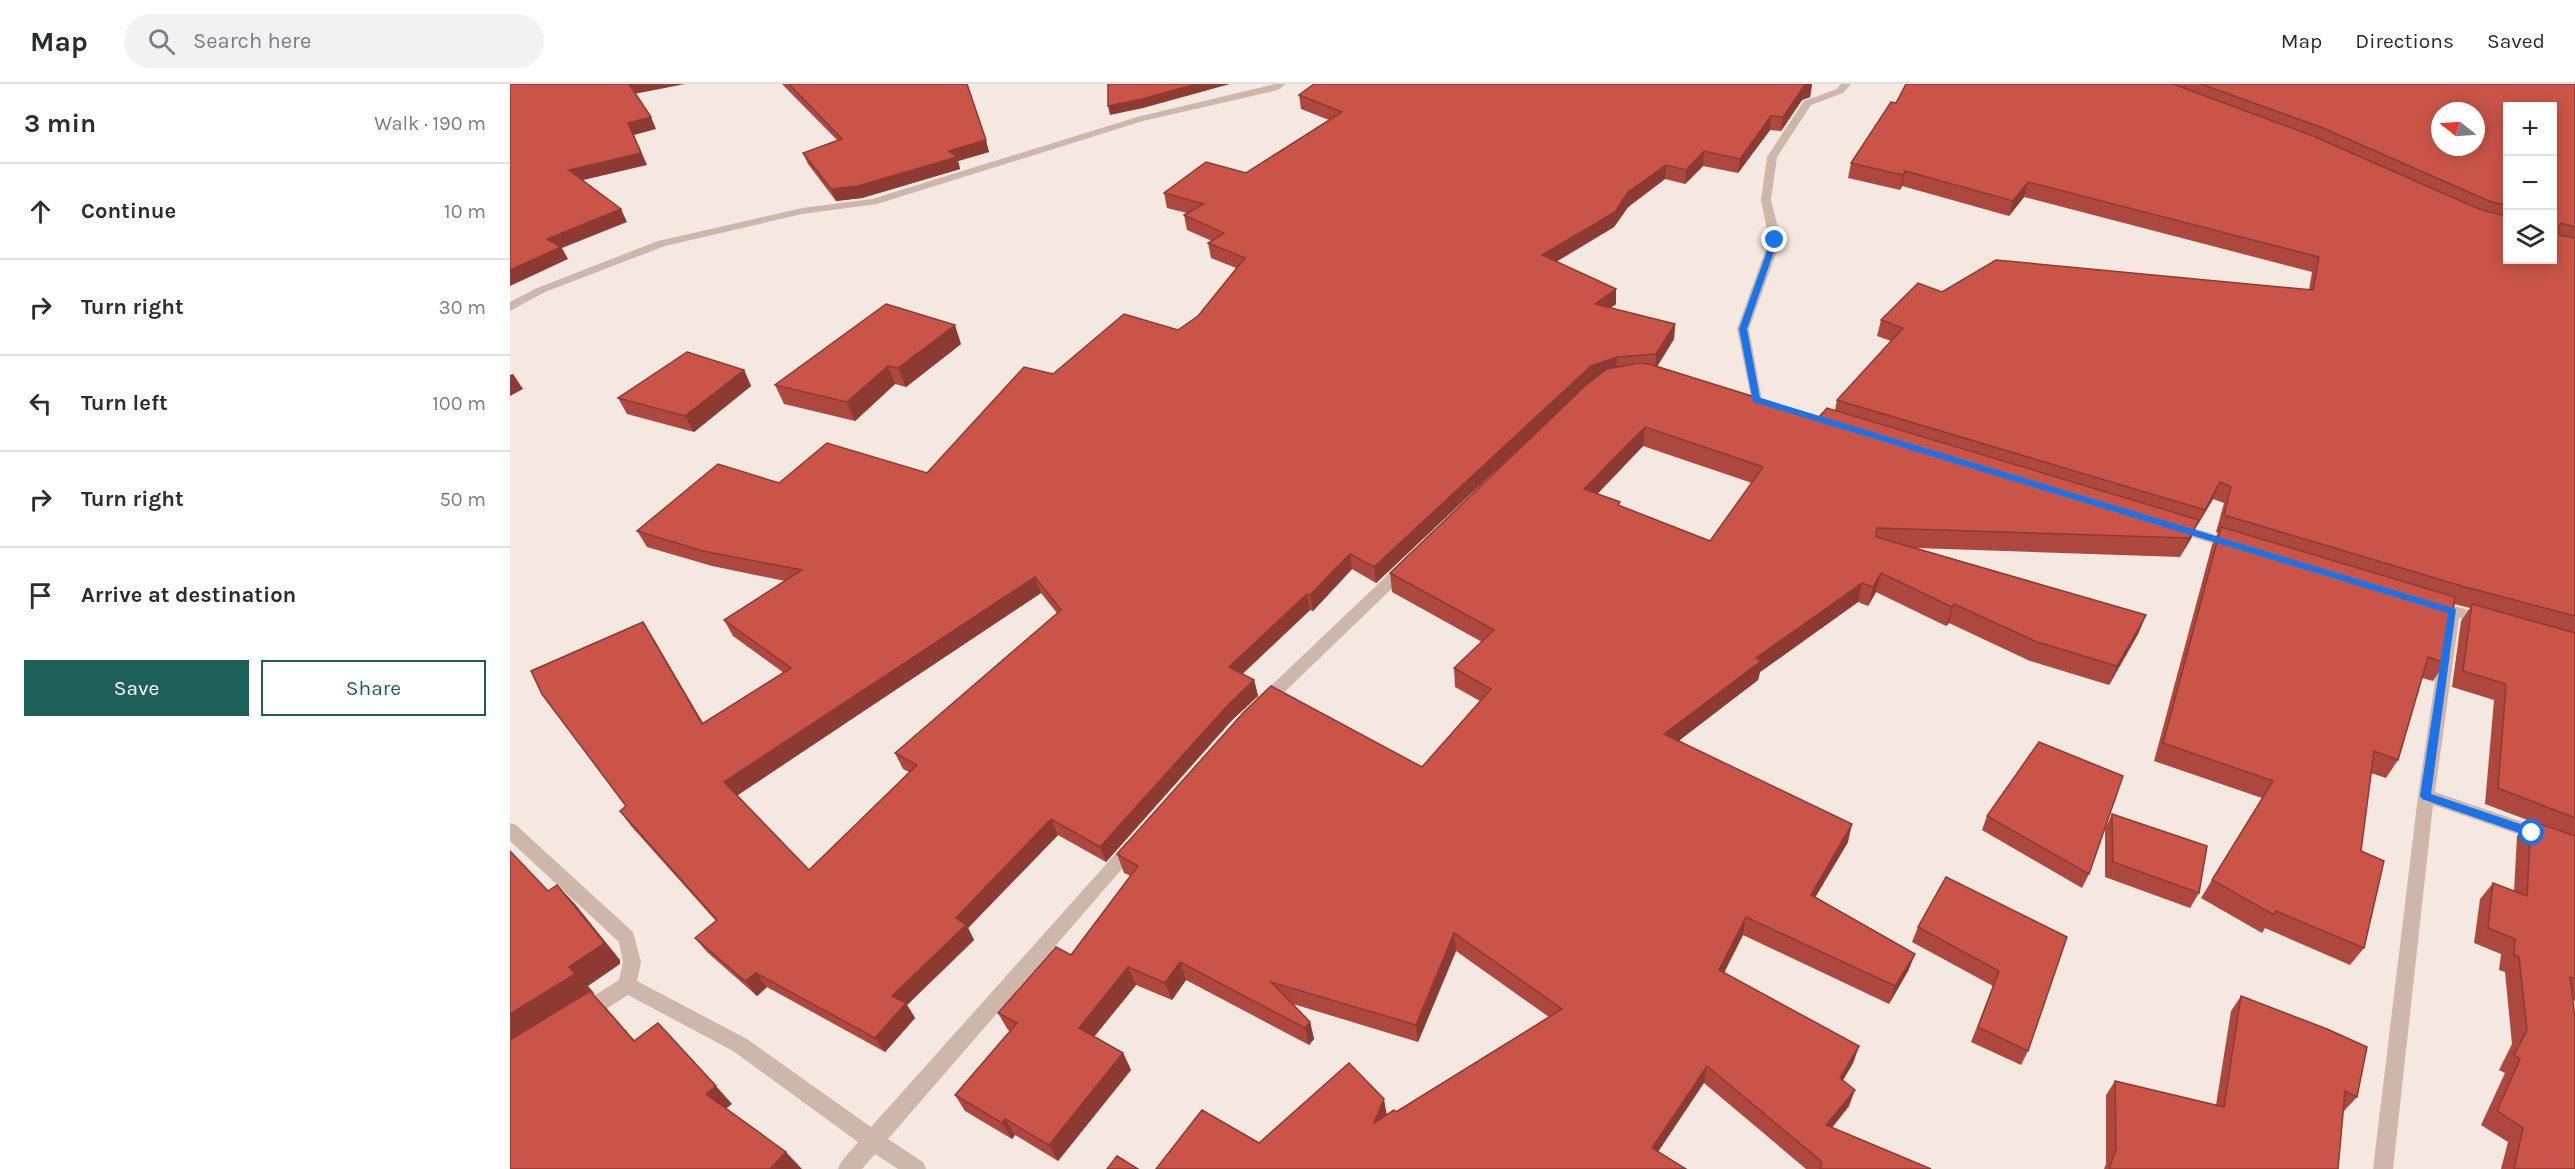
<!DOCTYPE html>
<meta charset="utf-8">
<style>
:root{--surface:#fff;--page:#f2f2f3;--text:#2b2b33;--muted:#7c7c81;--line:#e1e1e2;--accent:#1e5f59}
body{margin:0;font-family:Karla,sans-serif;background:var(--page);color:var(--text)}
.controls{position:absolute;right:18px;top:18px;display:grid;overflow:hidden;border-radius:0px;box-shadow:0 3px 15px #0003}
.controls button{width:54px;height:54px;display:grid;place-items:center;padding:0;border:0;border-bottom:2px solid var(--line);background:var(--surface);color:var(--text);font:30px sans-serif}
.compass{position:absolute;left:1921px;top:18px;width:54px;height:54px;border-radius:50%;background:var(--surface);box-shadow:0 3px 15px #0003;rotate:287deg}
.stop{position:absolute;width:18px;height:18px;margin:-14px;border:4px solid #1a73e8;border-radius:50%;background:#fff}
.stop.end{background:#1a73e8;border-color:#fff;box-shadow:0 2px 6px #0008}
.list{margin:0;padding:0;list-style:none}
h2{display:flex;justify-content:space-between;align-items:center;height:78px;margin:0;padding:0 24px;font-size:26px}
h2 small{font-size:20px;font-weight:400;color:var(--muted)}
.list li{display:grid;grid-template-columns:39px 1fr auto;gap:18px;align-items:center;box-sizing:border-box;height:96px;padding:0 24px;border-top:2px solid var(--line)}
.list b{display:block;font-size:22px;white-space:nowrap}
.list em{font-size:20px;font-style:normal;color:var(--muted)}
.actions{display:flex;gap:12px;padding:18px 24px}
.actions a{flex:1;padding:14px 0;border:2px solid var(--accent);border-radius:0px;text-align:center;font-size:21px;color:var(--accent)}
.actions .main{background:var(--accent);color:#fff}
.icon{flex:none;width:33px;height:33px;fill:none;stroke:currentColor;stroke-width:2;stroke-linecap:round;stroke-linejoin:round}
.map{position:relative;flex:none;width:2065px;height:1085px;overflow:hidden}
header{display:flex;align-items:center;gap:36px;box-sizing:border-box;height:84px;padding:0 30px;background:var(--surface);border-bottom:2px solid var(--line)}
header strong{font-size:28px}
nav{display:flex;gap:33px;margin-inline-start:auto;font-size:21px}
.search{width:420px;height:54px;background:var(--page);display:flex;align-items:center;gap:15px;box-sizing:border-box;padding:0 21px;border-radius:33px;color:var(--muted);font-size:22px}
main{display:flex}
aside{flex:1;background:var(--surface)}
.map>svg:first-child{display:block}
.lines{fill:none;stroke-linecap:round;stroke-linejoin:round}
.street{fill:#ceb6ab;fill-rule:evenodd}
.wall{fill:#ae483e;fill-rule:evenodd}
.shaded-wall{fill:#8d3b32}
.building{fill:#ca5448;stroke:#8d3b32;stroke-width:1.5;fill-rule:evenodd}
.route{fill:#1a73e8}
</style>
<header>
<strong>Map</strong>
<div class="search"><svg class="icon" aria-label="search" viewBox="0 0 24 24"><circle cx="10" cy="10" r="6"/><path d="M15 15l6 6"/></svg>Search here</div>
<nav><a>Map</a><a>Directions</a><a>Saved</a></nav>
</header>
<main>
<aside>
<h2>3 min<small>Walk · 190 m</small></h2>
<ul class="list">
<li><svg class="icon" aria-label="ahead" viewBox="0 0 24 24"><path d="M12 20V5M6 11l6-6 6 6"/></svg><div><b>Continue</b></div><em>10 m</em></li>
<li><svg class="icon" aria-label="right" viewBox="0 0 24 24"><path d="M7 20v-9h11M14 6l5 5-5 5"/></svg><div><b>Turn right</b></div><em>30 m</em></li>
<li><svg class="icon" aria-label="left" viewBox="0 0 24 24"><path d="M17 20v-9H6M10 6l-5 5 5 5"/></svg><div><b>Turn left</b></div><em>100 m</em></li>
<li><svg class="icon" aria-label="right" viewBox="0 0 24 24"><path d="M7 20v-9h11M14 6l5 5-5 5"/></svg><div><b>Turn right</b></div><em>50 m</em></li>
<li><svg class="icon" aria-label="arrive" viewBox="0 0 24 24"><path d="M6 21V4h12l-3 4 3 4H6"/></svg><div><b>Arrive at destination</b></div></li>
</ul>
<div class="actions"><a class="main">Save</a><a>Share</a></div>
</aside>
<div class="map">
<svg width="2065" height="1085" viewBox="0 0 2065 1085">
<rect width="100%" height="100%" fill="#f4e8e1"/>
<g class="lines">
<g class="street">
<polygon points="765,0 776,0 768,6 633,37 367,120 292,130 155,162 35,208 0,227 0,218 27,204 148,157 292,124 362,115 627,33"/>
<polygon points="1331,0 1341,0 1333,9 1301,21 1267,73 1261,116 1271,156 1239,245 1252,316 1250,319 1242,319 1227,245 1259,156 1251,116 1257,73 1294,17 1327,5"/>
<polygon points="1664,438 1729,458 1731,461 1724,466 1659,446 1657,443 1659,440"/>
<polygon points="894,479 901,484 899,488 759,623 747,623 745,619 747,615 889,480"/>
<polygon points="1923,516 1980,532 1982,536 1975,541 1949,534 1925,708 2065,756 2065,770 1923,721 1883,1085 1863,1085 1908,712 1935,530 1918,525 1916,521 1918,517"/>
<polygon points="0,739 6,741 123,848 131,878 127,897 237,955 361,1043 616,758 622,756 628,758 631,763 378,1055 413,1078 416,1085 388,1085 365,1070 352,1085 328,1085 331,1078 348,1058 223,967 118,911 80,935 73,938 66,935 64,929 66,923 109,896 113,878 109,858 0,757"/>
</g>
</g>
<g class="wall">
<polygon points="272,0 457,0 479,68 448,77 450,85 352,114 326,117 298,80 293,69 327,56"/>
<path d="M 804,0 L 1302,0 L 1300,13 L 1292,16 L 1271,47 L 1260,46 L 1228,89 L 1193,82 L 1175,100 L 1155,95 L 1118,123 L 1104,143 L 1046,178 L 1106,220 L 1100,224 L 1165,240 L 1164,255 L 1147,282 L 1309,333 L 1325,326 L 1327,316 L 1381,257 L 1367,252 L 1371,236 L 1432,208 L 1799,206 L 1802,188 L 1514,113 L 1499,132 L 1392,102 L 1390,106 L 1338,94 L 1341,79 L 1386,19 L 1396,0 L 2065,0 L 2065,917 L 2063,916 L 2065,1085 L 1991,1085 L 1998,1058 L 1971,1041 L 1995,989 L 1989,986 L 2002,960 L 1995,888 L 1989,886 L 1991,870 L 1964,859 L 1970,815 L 1983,799 L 2004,807 L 2007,752 L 2020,737 L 1975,720 L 1984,616 L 1942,603 L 1951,537 L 1960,524 L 1944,520 L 1935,579 L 1923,597 L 1912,594 L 1888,676 L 1876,694 L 1861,689 L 1851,767 L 1854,864 L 1840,881 L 1755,844 L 1752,849 L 1691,814 L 1752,714 L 1644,677 L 1702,461 L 1708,449 L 1706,448 L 1714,419 L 1703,415 L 1687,442 L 1686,442 L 1670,473 L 1407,464 L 1636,531 L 1628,550 L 1599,601 L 1520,577 L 1439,539 L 1436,542 L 1366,508 L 1358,522 L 1348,518 L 1250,588 L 1248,596 L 1169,656 L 1338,758 L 1305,813 L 1405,870 L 1398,887 L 1379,920 L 1233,851 L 1214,889 L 1349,962 L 1343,979 L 1333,996 L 1339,1022 L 1322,1044 L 1421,1085 L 1296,1085 L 1194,999 L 749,1059 L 877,1031 L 886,1028 L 1039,933 L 946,867 L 908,958 L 783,920 L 800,938 L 804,955 L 799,961 L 676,896 L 662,916 L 626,901 L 584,953 L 613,969 L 621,986 L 548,1077 L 505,1051 L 502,1055 L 455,1027 L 445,1011 L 500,947 L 498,946 L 488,929 L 561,871 L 621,792 L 614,789 L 607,770 L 912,683 L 970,617 L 945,603 L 944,584 L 972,558 L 882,508 L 880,489 L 1021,353 L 866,499 L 842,485 L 803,527 L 800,526 L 732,590 L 744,596 L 748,612 L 722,636 L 596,778 L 548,751 L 458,844 L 464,856 L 397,921 L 405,934 L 375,968 L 257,903 L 247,912 L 197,868 L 185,854 L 206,837 L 122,743 L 110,727 L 116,722 L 133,538 L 143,554 L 193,639 L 274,589 L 223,552 L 214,536 L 275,497 L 202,482 L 137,463 L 127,447 L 269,399 L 417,389 L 543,290 L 668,246 L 688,232 L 726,184 L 701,174 L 698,159 L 702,157 L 677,146 L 674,131 L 677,129 L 657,124 L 654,109 L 736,89 L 819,36 L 791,25 L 789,11 ZM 1998,22 L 2043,176 L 1998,176 ZM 1133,362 L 1242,399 L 1200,457 L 1110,422 L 1087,410 ZM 531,509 L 547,529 L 385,669 L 393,685 L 399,688 L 299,786 L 227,711 Z"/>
<polygon points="451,260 396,303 385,300 345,337 274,320 265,301"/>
<polygon points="234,286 241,302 184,348 117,330 108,314"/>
<polygon points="1602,730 1689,809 1680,824 1595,793 1595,745"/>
<polygon points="1477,732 1579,790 1572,804 1472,746"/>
<polygon points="1408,843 1557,853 1518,967 1511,981 1461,958 1483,902 1402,858"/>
<polygon points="1731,912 1847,1013 1834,1027 1833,1027 1828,1085 1594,1085 1596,1080 1596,1011 1605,997 1706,1021 1721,927"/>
</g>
<g class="shaded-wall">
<polygon points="119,0 175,0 124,10"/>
<polygon points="687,0 720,0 633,24 600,31 598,22"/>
<polygon points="1298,0 1302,0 1300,13 1292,16 1271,47 1273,33 1294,2"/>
<polygon points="1261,32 1260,46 1228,89 1230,75"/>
<polygon points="141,33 146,45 124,51 137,81 65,98 59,86 118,39"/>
<polygon points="476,56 479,68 448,77 450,85 352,114 326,117 321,105 439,67"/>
<polygon points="1194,67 1193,82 1175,100 1176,86"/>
<polygon points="1156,81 1155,95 1118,123 1104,143 1032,186 1032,171"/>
<polygon points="1395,87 1392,102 1390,106 1393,91"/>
<polygon points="1518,98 1514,113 1499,132 1503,117"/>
<polygon points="111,125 117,138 52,164 58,175 0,202 0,186 37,155"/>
<polygon points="1106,205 1106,220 1084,236 1085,220"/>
<polygon points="1165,240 1164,255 1145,286 1146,270"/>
<polygon points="445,241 451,260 396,303 388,284"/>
<polygon points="1107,273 1106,288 1081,297 866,499 864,483 1081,282"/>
<polygon points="378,282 385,300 345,337 337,318"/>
<polygon points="234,286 241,302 184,348 175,332"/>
<polygon points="3,290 13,305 0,312 0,291"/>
<polygon points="1135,343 1133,362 1074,424 1074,405"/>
<polygon points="1710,398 1703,415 1687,442 1695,426"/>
<polygon points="1689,436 1681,455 1670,473 1679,454"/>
<polygon points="840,470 842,485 803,527 800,511"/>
<polygon points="1371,489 1366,508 1358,522 1363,503"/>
<polygon points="525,493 531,509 225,713 214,698"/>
<polygon points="1352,499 1348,518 1250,588 1248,596 1153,669 1154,650 1246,574"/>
<polygon points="797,510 800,526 723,599 719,583"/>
<polygon points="1444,520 1439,539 1436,542 1442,523"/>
<polygon points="1636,531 1628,550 1599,601 1607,582"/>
<polygon points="133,538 143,554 202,655 192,640"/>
<polygon points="744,596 748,612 722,636 596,778 590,763 718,621"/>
<polygon points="541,735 548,751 458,844 464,856 397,921 405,934 375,968 365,954 382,912 446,834"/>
<polygon points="1342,740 1338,758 1296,829 1301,811"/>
<polygon points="47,801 65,820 110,876 110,880 78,902 84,909 83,910 98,926 141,976 0,961 0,930 59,883"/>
<polygon points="1236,833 1233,851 1206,904 1209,886"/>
<polygon points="944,849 946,867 908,958 906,941"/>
<polygon points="1405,870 1398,887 1379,920 1385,902"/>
<polygon points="670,878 676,896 662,916 655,899"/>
<polygon points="618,883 626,901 577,961 569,944"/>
<polygon points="246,889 257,903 247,912 235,897"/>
<polygon points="800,938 804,955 799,961 795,944"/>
<polygon points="1349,962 1343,979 1324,1011 1330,994"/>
<polygon points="613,969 621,986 548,1077 539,1061"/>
<polygon points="1197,982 1194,999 1140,1080 1142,1064"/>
<polygon points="206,1002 222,1020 213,1027 196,1010"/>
<polygon points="1345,1006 1339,1022 1310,1057 1316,1041"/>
<polygon points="874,1015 877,1032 864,1039"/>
<polygon points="495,1035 505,1051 502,1055 492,1039"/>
<polygon points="276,1068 292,1085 260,1085"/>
</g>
<g class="building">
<polygon points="0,0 119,0 141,33 118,39 131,69 59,86 111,125 37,155 51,163 0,186"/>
<polygon points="279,0 457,0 476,56 439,67 447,73 348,102 321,105 293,69 332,55"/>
<polygon points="598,0 687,0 632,15 598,22"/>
<path d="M 804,0 L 1298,0 L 1294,2 L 1273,33 L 1261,32 L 1230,75 L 1194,67 L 1176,86 L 1156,81 L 1118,108 L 1105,128 L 1032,171 L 1106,205 L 1085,220 L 1165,240 L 1146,270 L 1107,273 L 1081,282 L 864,483 L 840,470 L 800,511 L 797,510 L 719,583 L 744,596 L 718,621 L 590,763 L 541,735 L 446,834 L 456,841 L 382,912 L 396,919 L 365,954 L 246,889 L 235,897 L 185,854 L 207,836 L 110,727 L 116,722 L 32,610 L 21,587 L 133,538 L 192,640 L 281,584 L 214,536 L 292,486 L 193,467 L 127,447 L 208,380 L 269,399 L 317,359 L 417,389 L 514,283 L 543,290 L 614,230 L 668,246 L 688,232 L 735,174 L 698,159 L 714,149 L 674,131 L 694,120 L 654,109 L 696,78 L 736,89 L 832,28 L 789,11 ZM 525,493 L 551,526 L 385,669 L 407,681 L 299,786 L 214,698 Z"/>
<path d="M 1396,0 L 1663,0 L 1803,52 L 1969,125 L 1998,133 L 1998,176 L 2043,176 L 2043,22 L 1998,22 L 1998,122 L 1979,117 L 1813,44 L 1691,0 L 2065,0 L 2065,143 L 2051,139 L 2049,142 L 2050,151 L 2065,154 L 2065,532 L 1955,503 L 1714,431 L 1721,403 L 1710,398 L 1695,426 L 1327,316 L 1393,244 L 1371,236 L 1408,199 L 1432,208 L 1486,176 L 1803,206 L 1809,173 L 1518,98 L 1503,117 L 1395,87 L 1393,91 L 1341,79 L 1381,18 L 1386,19 ZM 1930,27 L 1966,27 L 1966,63 L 1930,63 Z"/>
<polygon points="376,220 445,241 388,284 378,282 337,318 265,301"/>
<polygon points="177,268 234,286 175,332 108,314"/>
<path d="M 1129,279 L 1139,280 L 1309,333 L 1317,324 L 1689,436 L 1679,454 L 1367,444 L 1366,453 L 1636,531 L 1607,582 L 1527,558 L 1444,520 L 1442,523 L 1371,489 L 1363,503 L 1352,499 L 1246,574 L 1251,577 L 1154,650 L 1342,740 L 1301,811 L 1405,870 L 1385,902 L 1236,833 L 1209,886 L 1349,962 L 1330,994 L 1345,1006 L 1316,1041 L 1421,1085 L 1310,1085 L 1312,1078 L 1197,982 L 1142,1064 L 1176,1085 L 646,1085 L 692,1026 L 749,1059 L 839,979 L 874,1015 L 864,1039 L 884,1026 L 886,1028 L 1052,925 L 944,849 L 906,941 L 761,898 L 800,938 L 795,944 L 670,878 L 655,899 L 618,883 L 569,944 L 613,969 L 539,1061 L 495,1035 L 492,1039 L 445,1011 L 507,939 L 488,929 L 546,863 L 561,871 L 628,782 L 607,770 L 733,629 L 761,602 L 912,683 L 981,605 L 944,584 L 984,546 L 880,489 L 1076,301 L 1097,285 ZM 1135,343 L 1253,383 L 1200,457 L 1108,421 L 1110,418 L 1074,405 Z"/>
<polygon points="1711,443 1945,513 1935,579 1918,573 1888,676 1864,667 1851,767 1874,777 1854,864 1766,827 1764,831 1702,796 1763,697 1653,659"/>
<polygon points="1962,520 2065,549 2065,734 1988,704 1996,600 1953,587"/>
<polygon points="1529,658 1613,692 1579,790 1477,732"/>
<polygon points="1602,730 1697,762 1689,809 1603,778"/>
<polygon points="2021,737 2065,752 2065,895 2060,893 2065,933 2065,1085 2004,1085 2013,1044 1987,1027 2010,975 2004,971 2017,946 2009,873 2004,871 2005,855 1978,844 1983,799 2017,812"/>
<polygon points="0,767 38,807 47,801 93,857 93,860 59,883 65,890 0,930"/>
<polygon points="1436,793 1557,853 1518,967 1468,943 1489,887 1408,843"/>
<polygon points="80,907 124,957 148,939 206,1002 196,1010 276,1068 260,1085 0,1085 0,956"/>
<polygon points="1731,912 1817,945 1857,963 1847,1013 1835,1007 1828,1085 1599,1085 1606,1066 1605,997 1714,1023"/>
<polygon points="607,1072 628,1085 597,1085"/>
</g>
<polygon class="route" points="1265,154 1268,156 1237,245 1250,314 1946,525 1921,710 2025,745 2025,752 2018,752 1912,715 1910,712 1938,529 1243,318 1229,245 1261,156"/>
</svg>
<div class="controls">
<button>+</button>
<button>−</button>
<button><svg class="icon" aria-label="layers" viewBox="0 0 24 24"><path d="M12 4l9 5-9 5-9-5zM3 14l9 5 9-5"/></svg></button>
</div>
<svg class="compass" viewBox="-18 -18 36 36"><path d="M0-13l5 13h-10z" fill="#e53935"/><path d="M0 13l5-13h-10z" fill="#7c7c81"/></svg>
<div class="stop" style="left:2022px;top:749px"></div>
<div class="stop end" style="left:1265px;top:156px"></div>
</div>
</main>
